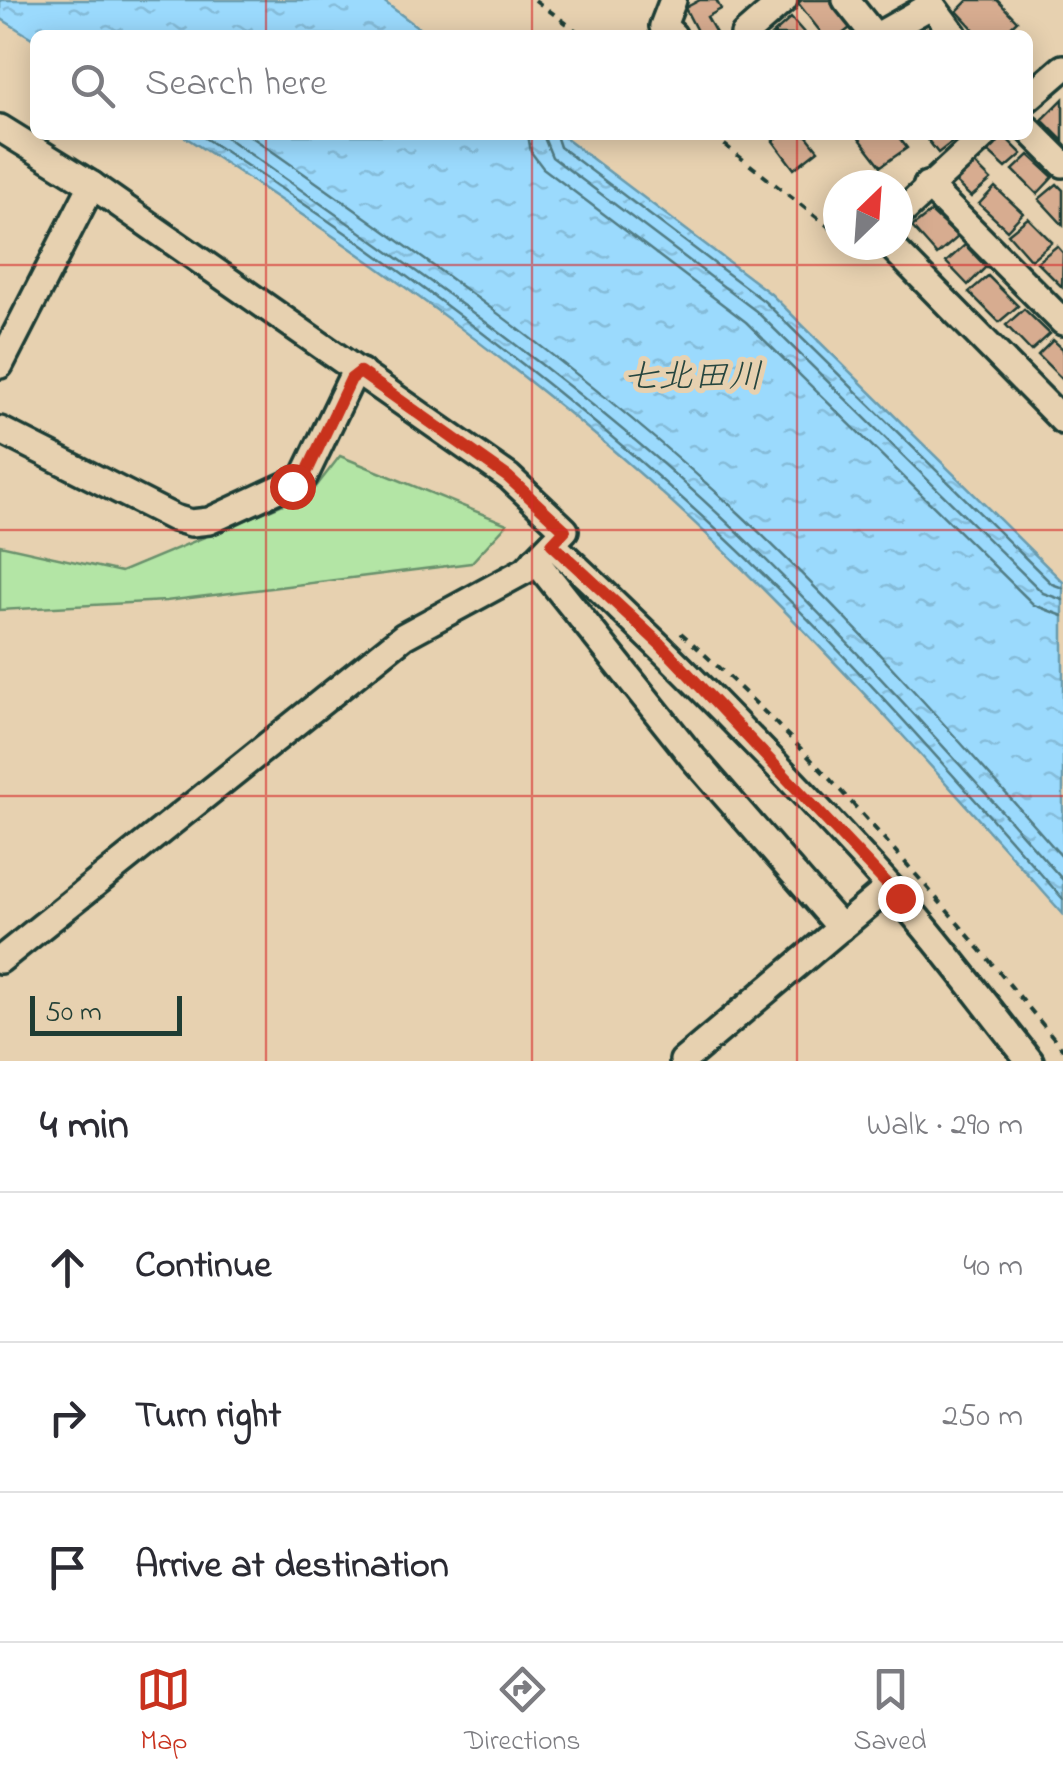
<!DOCTYPE html>
<meta charset="utf-8">
<style>
:root{--surface:#fff;--page:#f7f7f7;--text:#2b2b33;--muted:#7c7c81;--line:#e1e1e2;--accent:#c8321e}
body{margin:0;font-family:"Indie Flower","Klee One",sans-serif;background:var(--page);color:var(--text)}
.compass{position:absolute;left:823px;top:170px;width:90px;height:90px;border-radius:50%;background:var(--surface);box-shadow:0 5px 25px #0003;rotate:25deg}
.scale{position:absolute;left:30px;bottom:25px;width:152px;box-sizing:border-box;padding-left:10px;border:5px solid #1f3d34;border-top:0;font-size:28px;line-height:35px;white-space:nowrap;color:#1f3d34;-webkit-text-stroke:8px #e7d1b0;paint-order:stroke}
.stop{position:absolute;width:30px;height:30px;margin:-22px;border:8px solid #c8321e;border-radius:50%;background:#fff}
.stop.end{background:#c8321e;border-color:#fff;box-shadow:0 2px 10px #0008}
.list{margin:0;padding:0;list-style:none}
h2{display:flex;justify-content:space-between;align-items:center;height:130px;margin:0;padding:0 40px;font-size:42px}
h2 small{font-size:32px;font-weight:400;color:var(--muted)}
.list li{display:grid;grid-template-columns:65px 1fr auto;gap:30px;align-items:center;box-sizing:border-box;height:150px;padding:0 40px;border-top:2px solid var(--line)}
.list b{display:block;font-size:38px;white-space:nowrap}
.list em{font-size:32px;font-style:normal;color:var(--muted)}
.icon{flex:none;width:55px;height:55px;fill:none;stroke:currentColor;stroke-width:2;stroke-linecap:round;stroke-linejoin:round}
.map{position:relative;flex:none;width:1063px;height:1061px;overflow:hidden}
.search{position:absolute;background:var(--surface);box-shadow:0 5px 25px #0003;left:30px;right:30px;top:30px;height:110px;display:flex;align-items:center;gap:25px;box-sizing:border-box;padding:0 35px;border-radius:15px;color:var(--muted);font-size:38px}
.sheet{height:580px;background:var(--surface)}
nav{display:flex;justify-content:space-around;align-items:center;box-sizing:border-box;height:140px;border-top:2px solid var(--line);background:var(--surface);font-size:28px;color:var(--muted)}
nav a{display:grid;justify-items:center;gap:5px}
nav .on{color:var(--accent)}
.map>svg:first-child{display:block}
.grass{fill:#b3e5a5;stroke:#69916c;stroke-width:2.5}
.water{fill:url(#water-ripples);stroke:#699bad;stroke-width:2.5}
.lines{fill:none;stroke-linecap:round;stroke-linejoin:round}
.shore{stroke:#517c84;stroke-width:2.5}
.building{fill:#d7ac90;stroke:#1f3d34;stroke-width:2.5}
.minor-casing{stroke:#1f3d34;stroke-width:32}
.path{stroke:#1f3d34;stroke-width:4;stroke-dasharray:8 8;stroke-linecap:butt}
.minor{stroke:#e7d1b0;stroke-width:25}
.route{stroke:#c8321e;stroke-width:12}
.grid{fill:none;stroke:#d62828;stroke-width:2.5;stroke-opacity:0.55}
.labels{text-anchor:middle;stroke-width:10;stroke-linejoin:round;paint-order:stroke}
.water-label{font-size:35px;font-style:italic;fill:#25453e;stroke:#e7d1b0}
</style>
<div class="map">
<svg width="1063" height="1061" viewBox="0 0 1063 1061">
<defs>
<pattern id="water-ripples" width="26" height="14" patternUnits="userSpaceOnUse" patternTransform="scale(2.5)"><rect width="26" height="14" fill="#9bdafd"/><path d="M2 4q2-2 4 0t4 0M15 11q2-2 4 0t4 0" fill="none" stroke="#85bcd9"/></pattern>
</defs>
<rect width="100%" height="100%" fill="#e7d1b0"/>
<filter id="ink" filterUnits="userSpaceOnUse"><feTurbulence type="fractalNoise" baseFrequency=".01" numOctaves="2"/><feDisplacementMap in="SourceGraphic" scale="20" xChannelSelector="R" yChannelSelector="G"/><feConvolveMatrix kernelMatrix="1 2 1 2 8 2 1 2 1" color-interpolation-filters="sRGB"/></filter>
<g filter="url(#ink)">
<polygon class="grass" points="340,456 507,524 471,563 166,601 0,610 0,545 121,572 312,492"/>
<g class="water">
<polygon points="0,0 382,0 428,35 35,35 35,40 0,18"/>
<path d="M 182,135 L 561,135 L 771,294 L 1063,582 L 1063,914 C 951,788 839,661 717,544 C 556,390 369,256 182,135 Z"/>
</g>
<g class="lines">
<g class="shore">
<path d="M 200,135 C 383,253 563,386 722,535 C 843,648 953,775 1063,899"/>
<path d="M 223,135 C 398,258 577,379 732,527 C 848,638 956,760 1063,880"/>
<path d="M 249,135 C 419,254 589,373 741,515 C 855,622 960,741 1063,858"/>
<polyline points="528,135 531,152 543,168 746,322 1034,605 1063,616"/>
<polyline points="543,135 552,157 756,311 1043,593 1063,600"/>
<polyline points="556,135 560,147 764,301 1052,584 1063,588"/>
</g>
</g>
<g class="building">
<polygon points="700,0 716,0 721,9 707,17 717,35 699,35 685,8"/>
<polygon points="802,0 834,0 854,25 841,35 823,35 798,3"/>
<polygon points="968,0 997,0 1017,21 1002,35 979,35 957,11"/>
<polygon points="791,18 806,35 772,35"/>
<polygon points="1063,99 1063,141 1042,120"/>
<polygon points="781,135 806,135 818,150 794,169 773,141"/>
<polygon points="857,135 897,135 907,148 881,166"/>
<polygon points="924,135 953,135 956,139 938,153"/>
<polygon points="996,135 1003,135 1022,154 1006,168 983,147"/>
<polygon points="1029,155 1053,177 1037,194 1013,170"/>
<polygon points="969,158 991,180 971,197 948,175"/>
<polygon points="1057,184 1063,190 1063,225 1039,199"/>
<polygon points="995,187 1023,213 1007,230 979,204"/>
<polygon points="931,212 958,237 937,255 912,227"/>
<polygon points="1028,218 1052,242 1031,260 1008,234"/>
<polygon points="965,245 986,267 968,285 946,262"/>
<polygon points="1057,246 1063,253 1062,287 1037,262"/>
<polygon points="988,276 1018,306 999,322 969,292"/>
<polygon points="1024,309 1050,334 1031,351 1006,325"/>
<polygon points="1053,340 1063,349 1063,380 1038,355"/>
</g>
<g class="lines">
<g class="minor-casing">
<g id="minor">
<polyline points="673,0 663,26 673,35"/>
<polyline points="846,0 874,35"/>
<polyline points="928,0 954,35"/>
<polyline points="744,35 784,0"/>
<polyline points="879,35 932,5"/>
<polyline points="1028,98 1063,68"/>
<polyline points="0,128 92,185 509,477 565,530 526,570 404,636 0,960"/>
<polyline points="1028,129 1063,164"/>
<polyline points="927,185 1063,322"/>
<polyline points="898,216 985,135"/>
<polyline points="890,245 1063,421"/>
<polyline points="0,365 92,185"/>
<polyline points="0,430 174,518 191,523 209,521 304,477 351,379 361,372"/>
<path d="M 552,544 C 672,656 787,772 897,895 C 944,948 986,1006 1030,1061"/>
<polyline points="535,560 693,758 841,928"/>
<polyline points="683,1061 889,887"/>
</g>
</g>
<g class="path">
<polyline points="535,0 582,35"/>
<polyline points="712,135 838,234"/>
<polyline points="852,245 858,250 864,245"/>
<path d="M 681,633 C 822,759 943,904 1063,1049"/>
</g>
<use href="#minor" class="minor"/>
</g>
</g>
<g class="lines" filter="url(#ink)">
<polyline class="route" points="292,486 304,478 351,379 360,372 508,477 565,530 552,544 660,644 900,898"/>
</g>
<path class="grid" d="M 266,0 L 266,35M 532,0 L 532,35M 797,0 L 797,35M 266,135 L 266,1061M 532,135 L 532,1061M 797,135 L 797,1061M 0,265 L 1063,265M 0,530 L 1063,530M 0,796 L 1063,796"/>
<g class="labels">
<g class="water-label">
<text x="693" y="387">七北田川</text>
</g>
</g>
</svg>
<svg class="compass" viewBox="-18 -18 36 36"><path d="M0-13l5 13h-10z" fill="#e53935"/><path d="M0 13l5-13h-10z" fill="#7c7c81"/></svg>
<div class="scale">50 m</div>
<div class="stop" style="left:292px;top:486px"></div>
<div class="stop end" style="left:900px;top:898px"></div>
<div class="search"><svg class="icon" aria-label="search" viewBox="0 0 24 24"><circle cx="10" cy="10" r="6"/><path d="M15 15l6 6"/></svg>Search here</div>
</div>
<section class="sheet">
<h2>4 min<small>Walk · 290 m</small></h2>
<ul class="list">
<li><svg class="icon" aria-label="ahead" viewBox="0 0 24 24"><path d="M12 20V5M6 11l6-6 6 6"/></svg><div><b>Continue</b></div><em>40 m</em></li>
<li><svg class="icon" aria-label="right" viewBox="0 0 24 24"><path d="M7 20v-9h11M14 6l5 5-5 5"/></svg><div><b>Turn right</b></div><em>250 m</em></li>
<li><svg class="icon" aria-label="arrive" viewBox="0 0 24 24"><path d="M6 21V4h12l-3 4 3 4H6"/></svg><div><b>Arrive at destination</b></div></li>
</ul>
</section>
<nav>
<a class="on"><svg class="icon" aria-label="map" viewBox="0 0 24 24"><path d="M3 6l6-2 6 2 6-2v14l-6 2-6-2-6 2zM9 4v14M15 6v14"/></svg>Map</a>
<a><svg class="icon" aria-label="directions" viewBox="0 0 24 24"><path d="M12 3l9 9-9 9-9-9zM9 14v-3h6M13 9l2 2-2 2"/></svg>Directions</a>
<a><svg class="icon" aria-label="saved" viewBox="0 0 24 24"><path d="M7 4h10v16l-5-4-5 4z"/></svg>Saved</a>
</nav>
